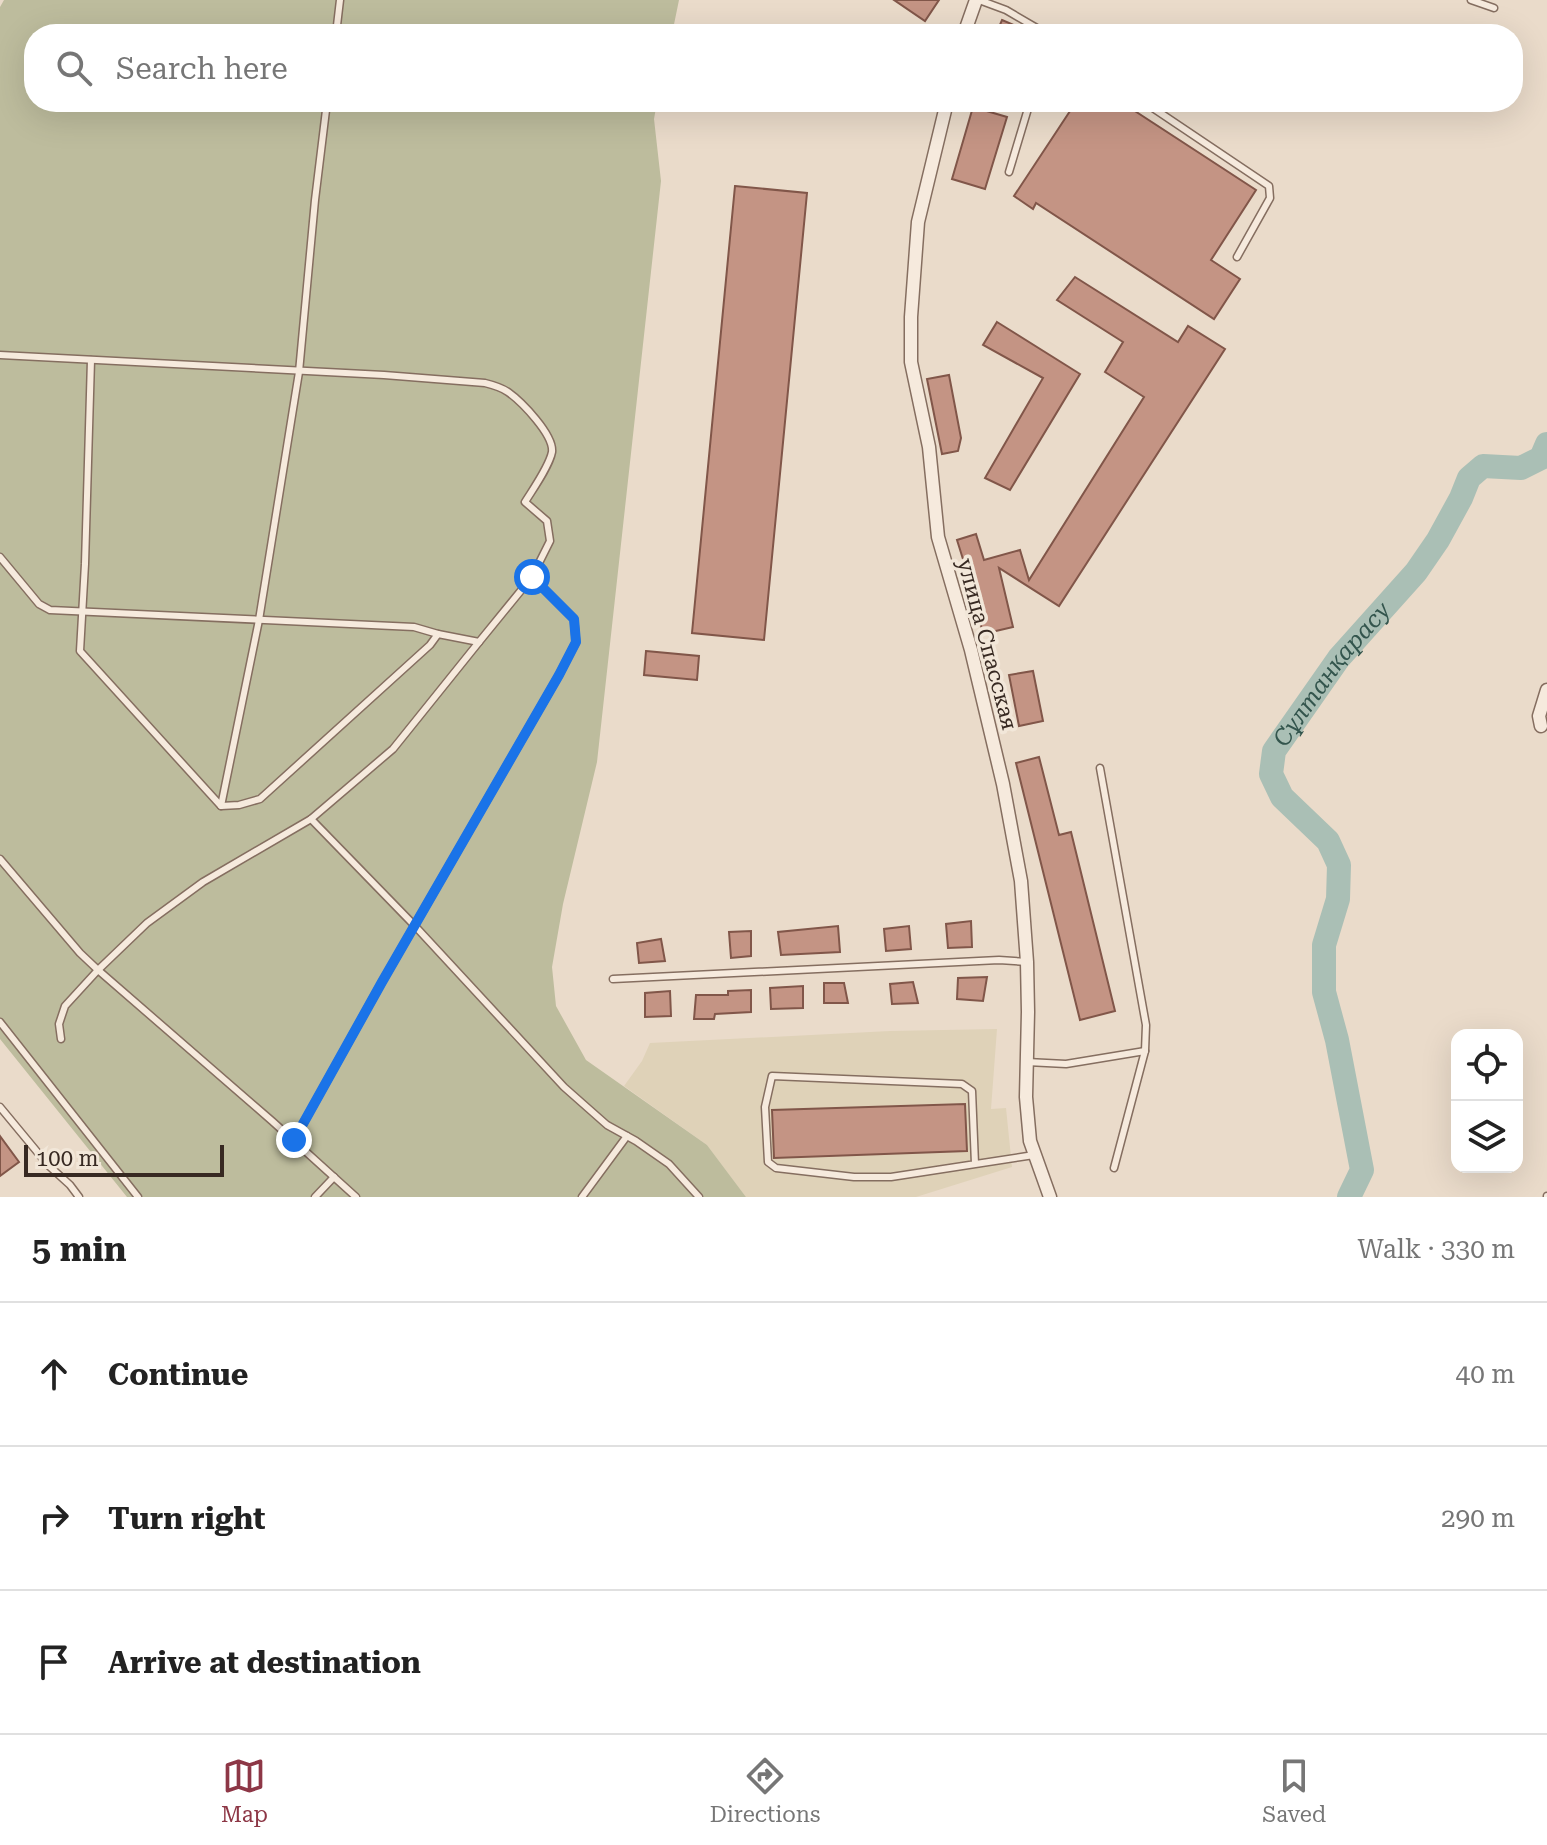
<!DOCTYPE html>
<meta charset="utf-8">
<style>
:root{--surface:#fff;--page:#f6f6f6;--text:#222;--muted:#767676;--line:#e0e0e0;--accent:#8d3746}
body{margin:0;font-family:"Roboto Serif",serif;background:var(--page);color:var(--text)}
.controls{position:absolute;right:24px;bottom:24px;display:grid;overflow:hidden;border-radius:16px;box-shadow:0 8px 32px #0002}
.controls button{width:72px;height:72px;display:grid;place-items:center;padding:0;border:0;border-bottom:2px solid var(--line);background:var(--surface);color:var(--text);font:40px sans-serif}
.scale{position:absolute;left:24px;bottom:20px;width:200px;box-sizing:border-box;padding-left:8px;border:4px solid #372922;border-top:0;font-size:22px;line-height:28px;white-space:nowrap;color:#372922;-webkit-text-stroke:6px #f2e7d9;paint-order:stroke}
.stop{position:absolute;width:24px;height:24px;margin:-18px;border:6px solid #1a73e8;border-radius:50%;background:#fff}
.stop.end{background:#1a73e8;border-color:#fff;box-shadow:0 2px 8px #0008}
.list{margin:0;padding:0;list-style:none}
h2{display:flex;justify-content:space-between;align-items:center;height:104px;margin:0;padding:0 32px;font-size:34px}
h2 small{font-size:26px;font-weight:400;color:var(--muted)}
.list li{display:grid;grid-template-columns:52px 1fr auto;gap:24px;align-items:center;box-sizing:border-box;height:144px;padding:0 32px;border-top:2px solid var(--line)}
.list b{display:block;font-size:30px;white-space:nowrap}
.list em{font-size:26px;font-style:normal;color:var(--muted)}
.icon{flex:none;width:44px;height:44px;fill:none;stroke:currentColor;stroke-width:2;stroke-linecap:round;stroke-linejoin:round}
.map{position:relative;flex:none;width:1547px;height:1197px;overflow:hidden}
.search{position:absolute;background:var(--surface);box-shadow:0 8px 32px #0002;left:24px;right:24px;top:24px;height:88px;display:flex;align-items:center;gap:20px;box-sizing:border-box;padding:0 28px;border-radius:32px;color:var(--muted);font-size:30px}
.sheet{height:536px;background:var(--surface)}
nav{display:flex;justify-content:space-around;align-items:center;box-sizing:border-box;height:112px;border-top:2px solid var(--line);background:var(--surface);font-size:22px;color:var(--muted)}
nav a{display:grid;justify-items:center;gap:4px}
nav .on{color:var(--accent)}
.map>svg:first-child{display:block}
.farmland{fill:#dfd2b8}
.cemetery{fill:#bdbc9d}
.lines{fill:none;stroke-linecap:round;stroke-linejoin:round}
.river{stroke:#aabfb5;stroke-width:24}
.building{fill:#c49484;stroke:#815649;stroke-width:2}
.lane-casing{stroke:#856e60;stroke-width:9}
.street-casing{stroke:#856e60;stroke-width:15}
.lane{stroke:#f6eadd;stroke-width:6}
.street{stroke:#f6eadd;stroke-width:12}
.route{stroke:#1a73e8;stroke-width:10}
.labels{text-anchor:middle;stroke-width:7;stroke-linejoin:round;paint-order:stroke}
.street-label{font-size:22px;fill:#372922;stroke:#f2e7d9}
.water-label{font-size:24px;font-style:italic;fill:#33554d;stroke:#f2e7d9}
</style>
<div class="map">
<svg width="1547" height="1197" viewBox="0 0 1547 1197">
<rect width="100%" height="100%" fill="#eadbca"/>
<polygon class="farmland" points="997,1029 991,1109 1006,1108 1012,1167 916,1197 746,1197 707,1145 624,1086 642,1061 650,1043 890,1031"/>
<polygon class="cemetery" points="4,0 679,0 672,34 34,34 34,102 657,102 654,119 661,181 597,762 563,904 552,967 556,1006 586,1060 707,1145 746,1197 127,1197 0,1039 0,7"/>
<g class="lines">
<path class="river" id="s1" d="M 1349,1197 L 1362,1170 L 1337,1040 L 1324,992 L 1324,945 L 1338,899 L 1339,865 L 1328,841 L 1282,797 L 1271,774 L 1274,751 L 1339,658 L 1416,572 L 1438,540 L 1461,498 L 1469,478 L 1483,466 L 1521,468 L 1541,458 L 1547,444"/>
</g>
<g class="building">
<polygon points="894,0 939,0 925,21"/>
<polygon points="1002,20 1033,33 1035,34 996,34"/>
<polygon points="1076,102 1121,102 1256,190 1211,260 1240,279 1214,319 1036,203 1033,209 1014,196"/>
<polygon points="973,107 1007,117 985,189 952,179"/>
<polygon points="735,186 807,193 764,640 692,633"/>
<polygon points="1075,277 1178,342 1188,326 1225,349 1059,606 999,568 1013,627 983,634 972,588 957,540 976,534 984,560 1020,550 1029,580 1144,397 1105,372 1123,342 1057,300"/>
<polygon points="997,322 1080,374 1010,490 985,478 1043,378 983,345"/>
<polygon points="949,375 961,438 958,451 942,454 927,379"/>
<polygon points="646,651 699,656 697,680 644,675"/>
<polygon points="1033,671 1043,721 1019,726 1009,675"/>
<polygon points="1039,757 1059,835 1071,832 1115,1011 1080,1020 1016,763"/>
<polygon points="971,921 972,947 948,948 946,924"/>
<polygon points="838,926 840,952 781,955 778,932"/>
<polygon points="909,926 911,949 886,951 884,929"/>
<polygon points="751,931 751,956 731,958 729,932"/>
<polygon points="661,939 665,961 639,963 637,943"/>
<polygon points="987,977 983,1001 957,999 958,978"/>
<polygon points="913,982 918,1003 892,1004 890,984"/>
<polygon points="824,983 844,983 848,1003 824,1003"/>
<polygon points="803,986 803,1008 771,1009 770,988"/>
<polygon points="751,990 751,1012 715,1014 714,1019 694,1019 696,995 728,995 728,991"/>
<polygon points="670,991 671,1016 645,1017 645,993"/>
<polygon points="965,1104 967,1151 774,1158 772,1110"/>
<polygon points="0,1136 19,1162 0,1176"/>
</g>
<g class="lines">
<g class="lane-casing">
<g id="lane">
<polyline points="979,0 1006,10 1047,34"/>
<polyline points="1471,0 1494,8"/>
<polyline points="336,34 340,0"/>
<polyline points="1014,102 1027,107"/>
<polyline points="1144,102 1269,186 1270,198 1237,257"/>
<polyline points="1009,172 1030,102"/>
<path d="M 0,355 L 384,375 L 485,383 C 493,385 501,387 508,392 C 522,402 554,435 552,452 C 549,467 533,489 525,502 L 547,521 L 550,541 L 532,577 L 574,619 L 576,642 L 559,675 L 382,982 L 294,1140"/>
<polyline points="91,360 85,564 80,651 221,806 239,805 260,799 430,645 438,634 479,642 532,577"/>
<polyline points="0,557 39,604 50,610 414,627 438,634"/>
<polyline points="1100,768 1146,1025 1145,1051 1114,1168"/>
<polyline points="221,806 259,620 299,372 315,200 327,102"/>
<polyline points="311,819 415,926 564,1087 607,1125 636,1141 669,1164 699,1197"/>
<polyline points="0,859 80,953 98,970 272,1121 356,1197"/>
<polyline points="613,979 999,960 1027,962"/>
<polyline points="0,1022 138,1197"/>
<polyline points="61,1039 59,1024 65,1006 98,970 147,923 203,882 311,819 393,749 479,642"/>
<polyline points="1027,1062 1066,1064 1145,1051"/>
<polyline points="0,1107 48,1165 70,1185 79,1197"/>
<polyline points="975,1164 972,1091 962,1084 772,1076 765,1107 768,1162 776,1168 854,1177 891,1177 1034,1155"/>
<polyline points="315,1197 334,1177"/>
<polyline points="582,1197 627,1136"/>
<polyline points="1547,1197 1547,1196"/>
</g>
</g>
<g class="street-casing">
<g id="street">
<polyline points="964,34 976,0"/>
<polyline points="947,102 918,222 911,317 911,362 929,447 938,537 971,650 1003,784 1021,881 1027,962 1028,1012 1026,1097 1030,1141 1050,1197"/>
<polyline points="1541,726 1539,716 1547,690"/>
</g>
</g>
<use href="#lane" class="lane"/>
<use href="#street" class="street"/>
</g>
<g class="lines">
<polyline class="route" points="294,1140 382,982 559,675 576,642 574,619 532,577"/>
</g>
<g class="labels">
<g class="street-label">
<text transform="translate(988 644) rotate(75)" y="8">улица Спасская</text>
</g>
<g class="water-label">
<text dy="8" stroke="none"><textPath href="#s1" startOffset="576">Сұлтанқарасу</textPath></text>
</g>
</g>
</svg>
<div class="controls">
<button><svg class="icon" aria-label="locate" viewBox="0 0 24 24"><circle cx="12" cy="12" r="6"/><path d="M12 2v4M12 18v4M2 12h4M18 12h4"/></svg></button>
<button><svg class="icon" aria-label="layers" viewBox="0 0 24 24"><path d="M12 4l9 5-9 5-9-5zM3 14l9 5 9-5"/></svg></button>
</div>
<div class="scale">100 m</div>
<div class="stop" style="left:532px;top:577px"></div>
<div class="stop end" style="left:294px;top:1140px"></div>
<div class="search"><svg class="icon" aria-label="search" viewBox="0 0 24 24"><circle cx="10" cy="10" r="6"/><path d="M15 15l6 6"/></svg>Search here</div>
</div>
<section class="sheet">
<h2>5 min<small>Walk · 330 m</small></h2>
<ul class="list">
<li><svg class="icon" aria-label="ahead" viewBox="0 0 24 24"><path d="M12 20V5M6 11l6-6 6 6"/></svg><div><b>Continue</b></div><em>40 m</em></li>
<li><svg class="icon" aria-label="right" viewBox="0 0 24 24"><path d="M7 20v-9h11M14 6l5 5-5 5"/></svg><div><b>Turn right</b></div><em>290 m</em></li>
<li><svg class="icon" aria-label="arrive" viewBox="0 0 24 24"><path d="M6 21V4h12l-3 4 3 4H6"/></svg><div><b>Arrive at destination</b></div></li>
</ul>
</section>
<nav>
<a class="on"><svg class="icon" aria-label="map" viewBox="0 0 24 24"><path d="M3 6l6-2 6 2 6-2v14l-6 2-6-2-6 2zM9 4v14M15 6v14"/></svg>Map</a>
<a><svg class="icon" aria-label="directions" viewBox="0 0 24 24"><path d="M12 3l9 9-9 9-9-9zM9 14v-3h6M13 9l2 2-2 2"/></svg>Directions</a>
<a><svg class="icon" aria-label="saved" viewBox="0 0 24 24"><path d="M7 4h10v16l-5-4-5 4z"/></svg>Saved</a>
</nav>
